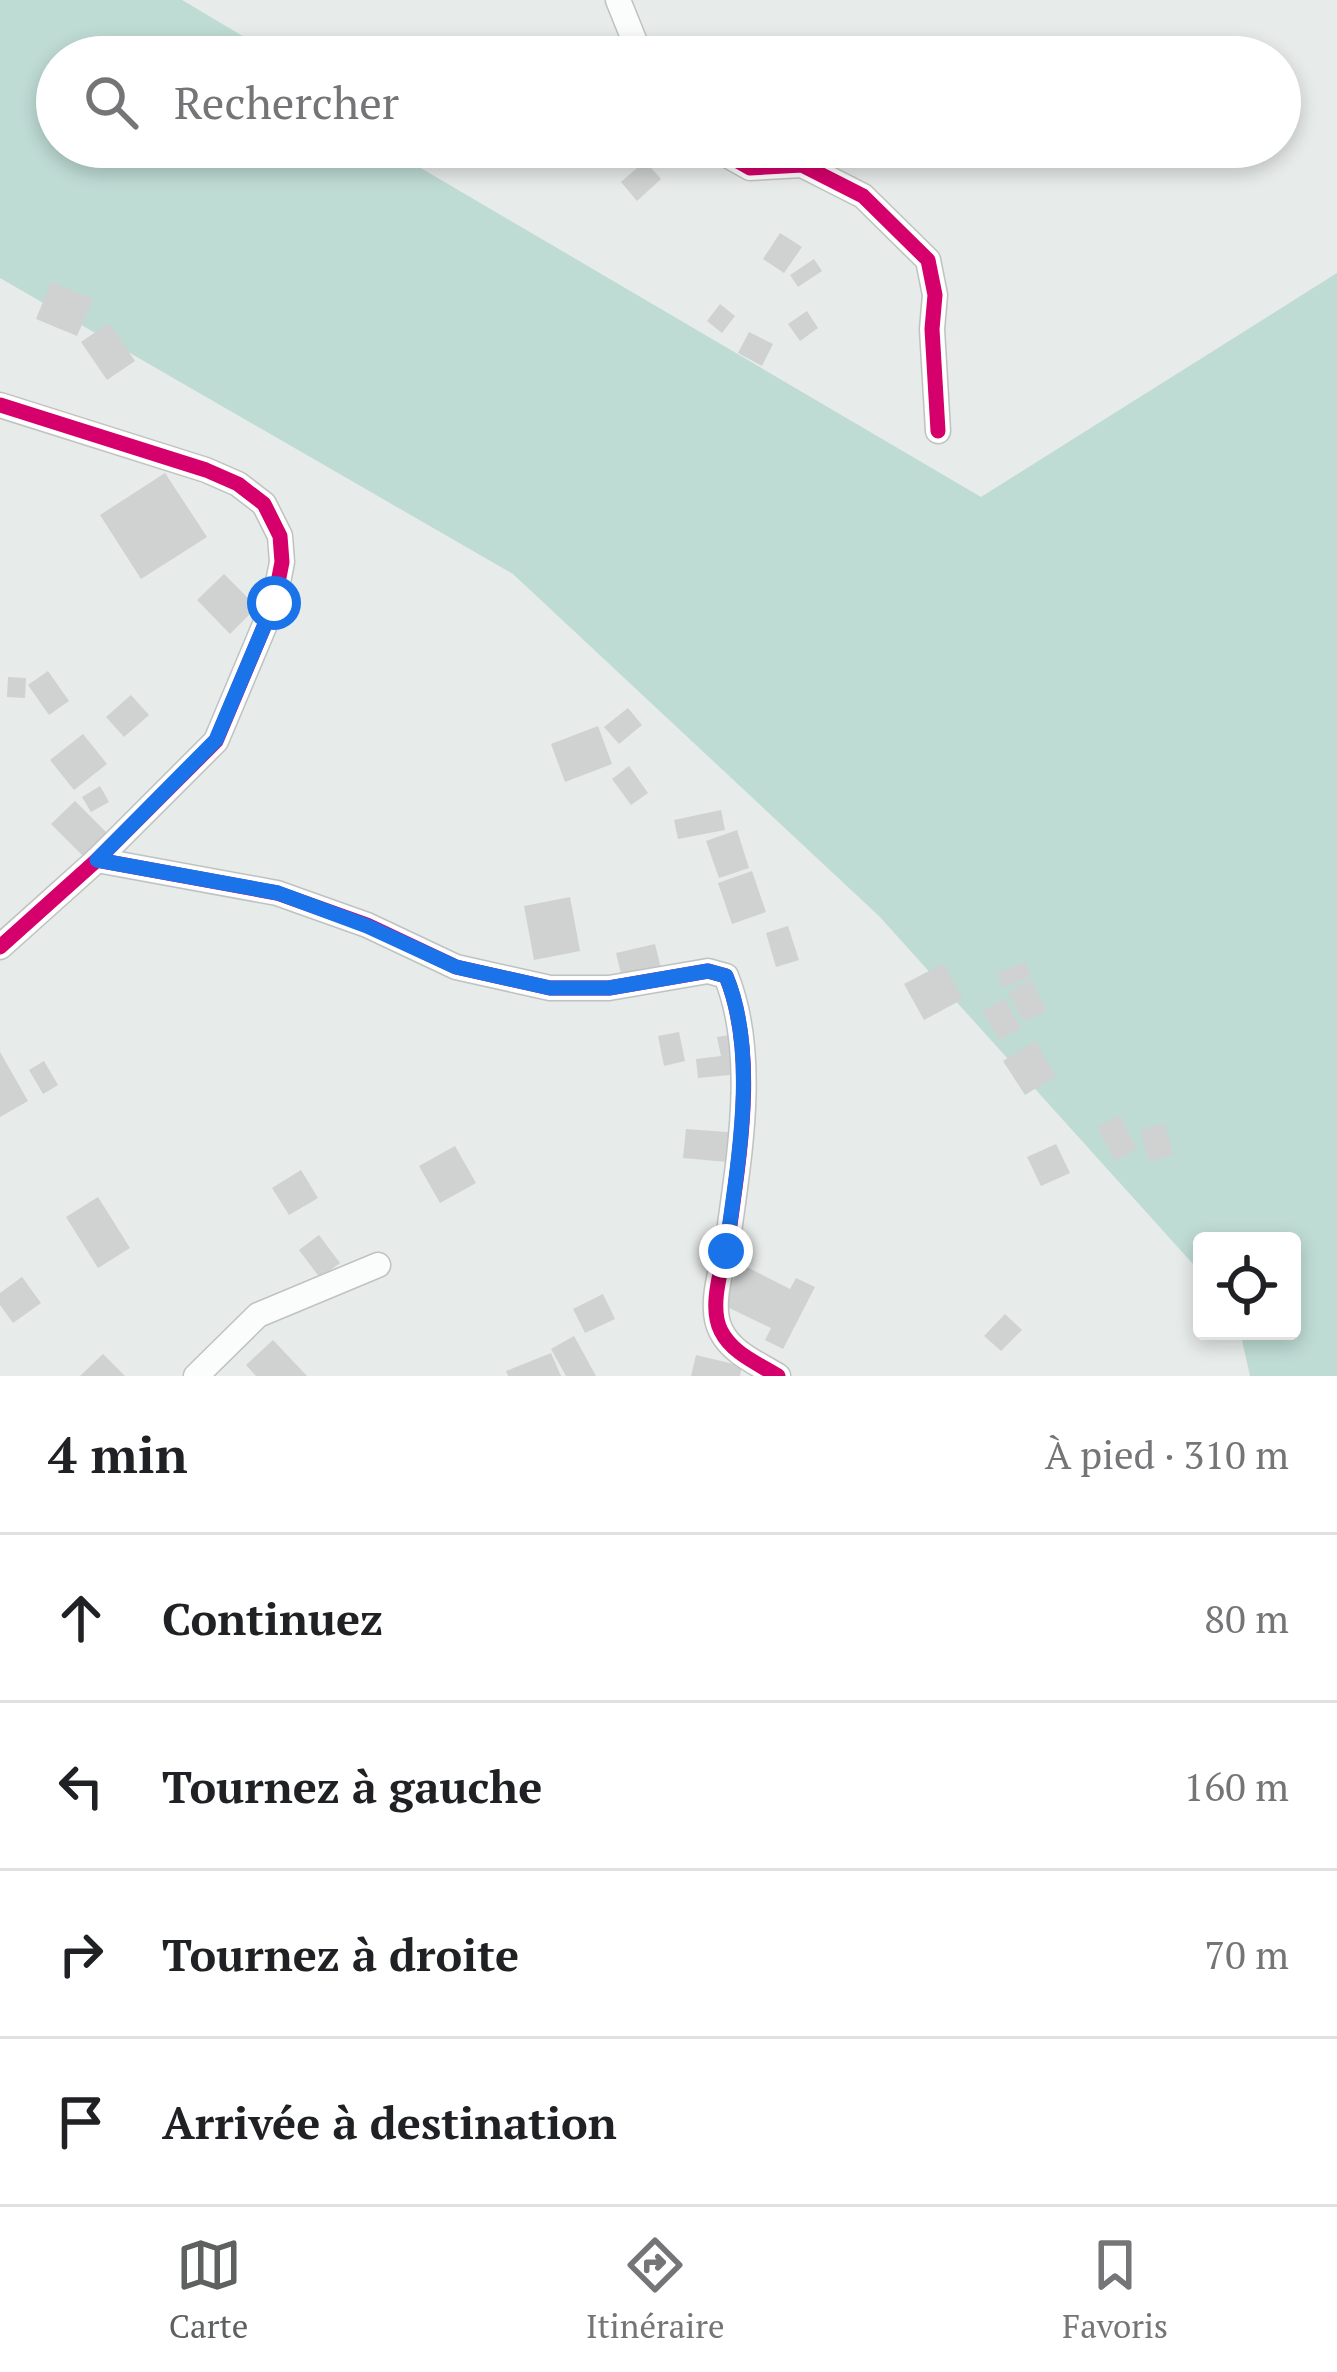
<!DOCTYPE html>
<html lang="fr">
<meta charset="utf-8">
<style>
:root{--surface:#fff;--page:#f6f6f6;--text:#202124;--muted:#757577;--line:#e0e0e0;--accent:#5e6160}
body{margin:0;font-family:"PT Serif",serif;background:var(--page);color:var(--text)}
.controls{position:absolute;right:36px;bottom:36px;display:grid;overflow:hidden;border-radius:12px;box-shadow:0 6px 18px #0003}
.controls button{width:108px;height:108px;display:grid;place-items:center;padding:0;border:0;border-bottom:3px solid var(--line);background:var(--surface);color:var(--text);font:60px sans-serif}
.stop{position:absolute;width:36px;height:36px;margin:-27px;border:9px solid #1a73e8;border-radius:50%;background:#fff}
.stop.end{background:#1a73e8;border-color:#fff;box-shadow:0 3px 12px #0008}
.list{margin:0;padding:0;list-style:none}
h2{display:flex;justify-content:space-between;align-items:center;height:156px;margin:0;padding:0 48px;font-size:51px}
h2 small{font-size:39px;font-weight:400;color:var(--muted)}
.list li{display:grid;grid-template-columns:78px 1fr auto;gap:36px;align-items:center;box-sizing:border-box;height:168px;padding:0 48px;border-top:3px solid var(--line)}
.list b{display:block;font-size:45px;white-space:nowrap}
.list em{font-size:39px;font-style:normal;color:var(--muted)}
.icon{flex:none;width:66px;height:66px;fill:none;stroke:currentColor;stroke-width:2;stroke-linecap:round;stroke-linejoin:round}
.map{position:relative;flex:none;width:1337px;height:1376px;overflow:hidden}
.search{position:absolute;background:var(--surface);box-shadow:0 6px 18px #0003;left:36px;right:36px;top:36px;height:132px;display:flex;align-items:center;gap:30px;box-sizing:border-box;padding:0 42px;border-radius:66px;color:var(--muted);font-size:45px}
.sheet{height:828px;background:var(--surface)}
nav{display:flex;justify-content:space-around;align-items:center;box-sizing:border-box;height:168px;border-top:3px solid var(--line);background:var(--surface);font-size:33px;color:var(--muted)}
nav a{display:grid;justify-items:center;gap:6px}
nav .on{color:var(--accent)}
.map>svg:first-child{display:block}
.green{fill:#bedbd4}
.building{fill:#d0d2d2}
.lines{fill:none;stroke-linecap:round;stroke-linejoin:round}
.street-casing{stroke:#bfc2c1;stroke-width:27}
.street{stroke:#fbfcfc;stroke-width:24}
.cycleway-casing{stroke:#fff;stroke-width:22}
.cycleway{stroke:#d6006c;stroke-width:15}
.route{stroke:#1a73e8;stroke-width:15}
</style>
<div class="map">
<svg width="1337" height="1376" viewBox="0 0 1337 1376">
<rect width="100%" height="100%" fill="#e7ebea"/>
<polygon class="green" points="0,0 182,0 278,57 57,57 57,147 385,147 981,497 1337,273 1337,1376 1250,1376 1240,1331 1292,1331 1292,1241 1202,1241 1202,1274 879,916 513,574 0,278"/>
<g class="building">
<polygon points="645,161 661,179 637,201 621,182"/>
<polygon points="780,233 802,247 784,273 763,259"/>
<polygon points="814,259 822,271 798,287 790,275"/>
<polygon points="51,282 93,299 77,336 36,319"/>
<polygon points="720,304 735,316 722,333 707,321"/>
<polygon points="807,311 818,328 800,341 788,324"/>
<polygon points="109,323 135,361 107,380 81,342"/>
<polygon points="749,332 773,344 762,366 738,353"/>
<polygon points="165,473 207,537 141,579 100,515"/>
<polygon points="224,574 257,607 230,634 197,600"/>
<polygon points="48,671 69,701 49,715 28,685"/>
<polygon points="8,677 26,678 25,698 7,697"/>
<polygon points="131,695 149,715 124,737 106,717"/>
<polygon points="628,708 642,725 619,744 604,727"/>
<polygon points="598,726 612,764 565,782 551,744"/>
<polygon points="83,734 107,764 74,790 50,760"/>
<polygon points="629,766 648,793 631,805 612,779"/>
<polygon points="100,786 109,802 91,812 82,797"/>
<polygon points="75,801 111,837 87,860 51,824"/>
<polygon points="721,810 725,830 678,839 674,820"/>
<polygon points="737,830 749,868 719,878 706,841"/>
<polygon points="752,871 766,912 732,924 718,883"/>
<polygon points="570,897 580,951 534,960 524,906"/>
<polygon points="788,926 799,960 776,967 766,933"/>
<polygon points="655,944 662,972 623,982 616,953"/>
<polygon points="1025,962 1031,977 1003,988 997,973"/>
<polygon points="944,963 963,999 924,1020 904,984"/>
<polygon points="1031,980 1047,1011 1024,1022 1008,992"/>
<polygon points="1005,999 1021,1028 999,1040 982,1011"/>
<polygon points="679,1032 685,1061 664,1066 658,1036"/>
<polygon points="736,1034 740,1052 726,1055 738,1054 740,1074 698,1078 696,1059 721,1056 717,1037"/>
<polygon points="1035,1041 1056,1076 1025,1095 1003,1061"/>
<polygon points="0,1052 28,1101 0,1117"/>
<polygon points="44,1061 58,1085 43,1094 29,1070"/>
<polygon points="1120,1115 1137,1149 1115,1161 1097,1127"/>
<polygon points="1164,1123 1174,1154 1150,1162 1140,1131"/>
<polygon points="686,1129 740,1133 738,1163 683,1158"/>
<polygon points="1056,1144 1070,1173 1041,1186 1027,1157"/>
<polygon points="455,1146 476,1183 440,1203 419,1166"/>
<polygon points="301,1170 318,1198 289,1215 272,1188"/>
<polygon points="98,1197 130,1248 98,1268 66,1217"/>
<polygon points="319,1235 340,1263 320,1278 299,1250"/>
<polygon points="741,1264 790,1289 796,1278 815,1287 783,1349 765,1340 771,1328 721,1304"/>
<polygon points="22,1277 41,1303 13,1323 0,1305 0,1293"/>
<polygon points="603,1294 615,1319 585,1333 573,1309"/>
<polygon points="1005,1314 1022,1330 1001,1351 984,1336"/>
<polygon points="574,1336 596,1376 566,1376 551,1349"/>
<polygon points="273,1340 307,1376 256,1376 246,1365"/>
<polygon points="551,1353 561,1376 508,1376 506,1371"/>
<polygon points="103,1354 125,1376 80,1376"/>
<polygon points="696,1355 742,1366 740,1376 691,1376"/>
</g>
<g class="lines">
<g class="street-casing">
<g id="street">
<polyline points="618,0 641,57"/>
<polyline points="713,147 750,168 802,165 863,196 928,260 935,295 932,329 938,431"/>
<polyline points="0,405 206,470 238,484 264,504 280,536 282,562 274,603 216,741 97,860 0,947"/>
<path d="M 97,860 L 277,893 L 367,925 L 456,967 L 550,988 L 609,988 L 708,971 L 726,976 C 757,1053 740,1151 729,1232 C 725,1260 707,1304 721,1331 C 732,1353 757,1363 778,1376"/>
<polyline points="196,1376 258,1315 378,1265"/>
</g>
</g>
<use href="#street" class="street"/>
<g class="cycleway-casing">
<g id="cycleway">
<polyline points="713,147 750,168 802,165 863,196 928,260 935,295 932,329 938,431"/>
<polyline points="0,405 206,470 238,484 264,504 280,536 282,562 274,603 216,741 97,860 0,947"/>
<path d="M 97,860 L 277,893 L 367,925 L 456,967 L 550,988 L 609,988 L 708,971 L 726,976 C 757,1053 740,1151 729,1232 C 725,1260 707,1304 721,1331 C 732,1353 757,1363 778,1376"/>
</g>
</g>
<use href="#cycleway" class="cycleway"/>
</g>
<g class="lines">
<path class="route" d="M 274,603 L 216,740 L 97,860 L 278,893 L 367,926 L 456,967 L 550,988 L 609,988 L 708,971 L 726,976 C 759,1055 737,1168 726,1251"/>
</g>
</svg>
<div class="controls">
<button><svg class="icon" aria-label="locate" viewBox="0 0 24 24"><circle cx="12" cy="12" r="6"/><path d="M12 2v4M12 18v4M2 12h4M18 12h4"/></svg></button>
</div>
<div class="stop" style="left:274px;top:603px"></div>
<div class="stop end" style="left:726px;top:1251px"></div>
<div class="search"><svg class="icon" aria-label="search" viewBox="0 0 24 24"><circle cx="10" cy="10" r="6"/><path d="M15 15l6 6"/></svg>Rechercher</div>
</div>
<section class="sheet">
<h2>4 min<small>À pied · 310 m</small></h2>
<ul class="list">
<li><svg class="icon" aria-label="ahead" viewBox="0 0 24 24"><path d="M12 20V5M6 11l6-6 6 6"/></svg><div><b>Continuez</b></div><em>80 m</em></li>
<li><svg class="icon" aria-label="left" viewBox="0 0 24 24"><path d="M17 20v-9H6M10 6l-5 5 5 5"/></svg><div><b>Tournez à gauche</b></div><em>160 m</em></li>
<li><svg class="icon" aria-label="right" viewBox="0 0 24 24"><path d="M7 20v-9h11M14 6l5 5-5 5"/></svg><div><b>Tournez à droite</b></div><em>70 m</em></li>
<li><svg class="icon" aria-label="arrive" viewBox="0 0 24 24"><path d="M6 21V4h12l-3 4 3 4H6"/></svg><div><b>Arrivée à destination</b></div></li>
</ul>
</section>
<nav>
<a class="on"><svg class="icon" aria-label="map" viewBox="0 0 24 24"><path d="M3 6l6-2 6 2 6-2v14l-6 2-6-2-6 2zM9 4v14M15 6v14"/></svg>Carte</a>
<a><svg class="icon" aria-label="directions" viewBox="0 0 24 24"><path d="M12 3l9 9-9 9-9-9zM9 14v-3h6M13 9l2 2-2 2"/></svg>Itinéraire</a>
<a><svg class="icon" aria-label="saved" viewBox="0 0 24 24"><path d="M7 4h10v16l-5-4-5 4z"/></svg>Favoris</a>
</nav>
